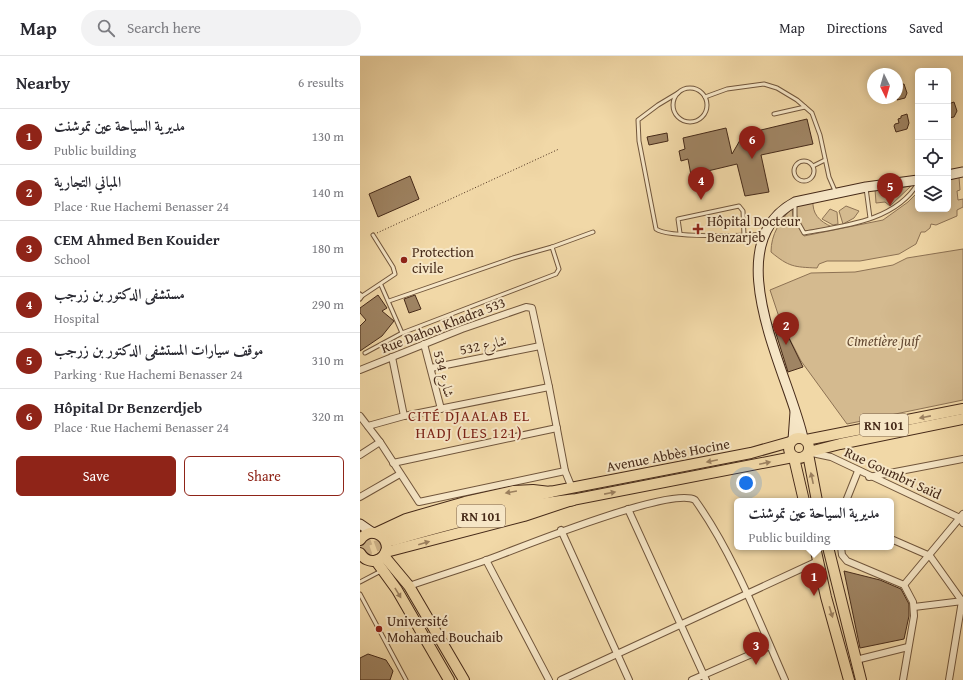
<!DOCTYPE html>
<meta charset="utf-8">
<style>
:root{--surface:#fff;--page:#f2f2f3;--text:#2b2b33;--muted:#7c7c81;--line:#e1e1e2;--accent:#8f2418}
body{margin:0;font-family:"Gentium Book Plus",Amiri,serif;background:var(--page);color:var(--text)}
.controls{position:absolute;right:12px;top:12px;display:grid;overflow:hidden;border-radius:6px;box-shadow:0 2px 10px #0003}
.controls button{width:36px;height:36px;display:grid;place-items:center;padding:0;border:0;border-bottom:1px solid var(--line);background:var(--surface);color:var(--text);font:20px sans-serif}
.compass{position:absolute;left:507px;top:12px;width:36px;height:36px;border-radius:50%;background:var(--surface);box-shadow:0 2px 10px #0003;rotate:175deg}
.you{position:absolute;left:386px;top:427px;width:14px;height:14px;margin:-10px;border:3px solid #fff;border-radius:50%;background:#1a73e8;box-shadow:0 0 0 6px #1a73e833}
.badge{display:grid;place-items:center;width:26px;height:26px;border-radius:50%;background:var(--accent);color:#fff;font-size:13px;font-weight:700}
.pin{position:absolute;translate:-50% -33px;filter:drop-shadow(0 1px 2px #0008)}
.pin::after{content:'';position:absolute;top:21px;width:14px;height:12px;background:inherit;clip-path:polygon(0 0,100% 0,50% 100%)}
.popup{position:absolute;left:374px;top:442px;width:160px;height:52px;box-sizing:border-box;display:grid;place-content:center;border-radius:6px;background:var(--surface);filter:drop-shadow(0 1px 3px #0005);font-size:13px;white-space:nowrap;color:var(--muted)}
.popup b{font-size:15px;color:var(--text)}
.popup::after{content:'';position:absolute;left:50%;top:100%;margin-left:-8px;border:8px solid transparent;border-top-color:var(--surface)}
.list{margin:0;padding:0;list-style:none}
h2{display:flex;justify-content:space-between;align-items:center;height:52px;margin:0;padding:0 16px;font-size:17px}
h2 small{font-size:13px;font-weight:400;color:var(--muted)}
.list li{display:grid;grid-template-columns:26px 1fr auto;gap:12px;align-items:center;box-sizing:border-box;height:56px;padding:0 16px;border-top:1px solid var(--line)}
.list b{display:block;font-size:15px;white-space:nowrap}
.list p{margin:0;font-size:13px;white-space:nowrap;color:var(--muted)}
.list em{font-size:13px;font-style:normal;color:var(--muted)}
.actions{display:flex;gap:8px;padding:12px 16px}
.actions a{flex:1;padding:9px 0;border:1px solid var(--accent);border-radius:6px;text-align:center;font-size:14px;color:var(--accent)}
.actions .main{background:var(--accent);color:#fff}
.icon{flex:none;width:22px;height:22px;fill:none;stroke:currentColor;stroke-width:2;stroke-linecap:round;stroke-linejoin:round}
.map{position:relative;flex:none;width:603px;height:624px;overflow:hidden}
header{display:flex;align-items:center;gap:24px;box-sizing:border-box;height:56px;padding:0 20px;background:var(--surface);border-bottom:1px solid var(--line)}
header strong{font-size:19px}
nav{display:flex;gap:22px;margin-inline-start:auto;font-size:14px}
.search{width:280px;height:36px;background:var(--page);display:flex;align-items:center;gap:10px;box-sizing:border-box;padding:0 14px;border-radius:22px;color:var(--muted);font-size:15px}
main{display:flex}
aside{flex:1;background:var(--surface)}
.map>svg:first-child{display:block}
.green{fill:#d4ba8f;stroke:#8d7254}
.building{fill:#9f8463;stroke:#462a19}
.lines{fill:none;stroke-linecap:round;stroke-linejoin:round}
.highway-tunnel{stroke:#cfb58b;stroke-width:11;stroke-dasharray:11 5.5;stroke-linecap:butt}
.lane-casing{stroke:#71563c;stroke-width:5}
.street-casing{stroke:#71563c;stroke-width:8}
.secondary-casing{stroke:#462a19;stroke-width:11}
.primary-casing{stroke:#462a19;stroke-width:12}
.highway-casing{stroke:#462a19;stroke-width:13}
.path{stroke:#462a19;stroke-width:1;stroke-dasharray:1 2;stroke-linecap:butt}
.lane{stroke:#f6e6c6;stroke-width:3}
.street{stroke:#f6e6c6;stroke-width:6}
.secondary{stroke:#f6e6c6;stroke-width:9}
.primary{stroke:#f1d8a7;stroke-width:10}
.highway{stroke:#f1d8a7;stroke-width:11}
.oneway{fill:#9c8160}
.poi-dot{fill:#8f2418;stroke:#f6e6c6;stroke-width:1.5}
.labels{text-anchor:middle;stroke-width:4;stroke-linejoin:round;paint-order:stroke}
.shield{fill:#f6e6c6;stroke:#7b624d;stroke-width:1}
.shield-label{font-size:13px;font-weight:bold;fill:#462a19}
.poi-label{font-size:14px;fill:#462a19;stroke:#f6e6c6;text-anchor:start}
.street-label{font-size:14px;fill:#462a19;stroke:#f6e6c6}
.park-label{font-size:14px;font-style:italic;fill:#624731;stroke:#f6e6c6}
.neighbourhood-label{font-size:15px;letter-spacing:1px;fill:#7a1f14;stroke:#f6e6c6}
</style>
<header>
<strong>Map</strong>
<div class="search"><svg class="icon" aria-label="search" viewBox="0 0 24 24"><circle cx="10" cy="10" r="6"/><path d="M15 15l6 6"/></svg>Search here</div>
<nav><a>Map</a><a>Directions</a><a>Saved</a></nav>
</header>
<main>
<aside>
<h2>Nearby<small>6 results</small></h2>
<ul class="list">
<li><span class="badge">1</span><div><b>مديرية السياحة عين تموشنت</b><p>Public building</p></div><em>130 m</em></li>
<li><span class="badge">2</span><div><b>المباني التجارية</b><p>Place · Rue Hachemi Benasser 24</p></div><em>140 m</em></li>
<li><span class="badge">3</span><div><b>CEM Ahmed Ben Kouider</b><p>School</p></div><em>180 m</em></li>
<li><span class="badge">4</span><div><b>مستشفى الدكتور بن زرجب</b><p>Hospital</p></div><em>290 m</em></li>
<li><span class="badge">5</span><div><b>موقف سيارات المستشفى الدكتور بن زرجب</b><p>Parking · Rue Hachemi Benasser 24</p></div><em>310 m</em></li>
<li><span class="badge">6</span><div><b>Hôpital Dr Benzerdjeb</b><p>Place · Rue Hachemi Benasser 24</p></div><em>320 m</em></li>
</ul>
<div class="actions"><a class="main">Save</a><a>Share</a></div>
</aside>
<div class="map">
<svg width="603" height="624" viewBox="0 0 603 624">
<rect width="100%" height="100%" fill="#f1d8a7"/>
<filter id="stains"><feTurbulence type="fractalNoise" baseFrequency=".005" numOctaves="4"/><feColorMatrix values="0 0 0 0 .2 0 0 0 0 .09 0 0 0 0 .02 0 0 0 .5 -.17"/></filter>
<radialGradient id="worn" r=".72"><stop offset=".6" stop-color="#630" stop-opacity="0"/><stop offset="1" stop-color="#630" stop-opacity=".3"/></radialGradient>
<g class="green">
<path d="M 599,121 L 600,134 L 597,135 L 598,144 L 603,143 L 603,151 L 597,154 L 597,160 L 576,169 L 571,168 L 570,172 L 565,176 L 561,176 L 556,188 L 539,198 L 500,205 L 467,205 L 459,208 L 457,212 C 434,211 429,211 411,196 C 411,178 420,165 432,152 L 433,161 L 444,180 L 523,164 L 548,146 L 558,136 L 558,153 L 588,153 L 588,122 Z"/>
<polygon points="551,130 530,150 525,146 516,147 515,133 522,132 524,134"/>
<path d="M 453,144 C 452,158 459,165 472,171 L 445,175 C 440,167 434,160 437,150 Z"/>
<polygon points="486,150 499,155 494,162 483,168 479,155"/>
<polygon points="470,153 477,156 478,168 473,169 462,163"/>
<polygon points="603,193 603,344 487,368 441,305 420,264 410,234 451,217 495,216 533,209 547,202"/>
</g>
<g class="building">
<polygon points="544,28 547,37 545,42 537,44 537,32 539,32 538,29"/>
<polygon points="594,46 597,55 594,61 588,62 588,48"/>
<polygon points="547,58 549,67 547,73 536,76 534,70 535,68 539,67 538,63 541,62 541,60"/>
<polygon points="447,63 453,88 401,99 409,136 385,140 377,108 331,119 328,103 321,105 319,95 325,93 323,82 366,72 372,98 383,79 395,86 402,85 401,74"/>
<polygon points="307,77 308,85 289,89 287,81"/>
<polygon points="50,120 59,143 18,161 9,138"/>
<polygon points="18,239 27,252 22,255 34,265 22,280 0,295 0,270 6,264 0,257 0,252"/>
<polygon points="55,239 61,253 49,257 44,243"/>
<polygon points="420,264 443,311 428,316 413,268"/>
<polygon points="484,515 520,524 541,533 549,548 549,560 544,583 500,592"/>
<polygon points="8,598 26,604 33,615 30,624 0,624 0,602"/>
</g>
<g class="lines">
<g class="highway-tunnel">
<polyline points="0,487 28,477"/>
<polyline points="0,496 33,484"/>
</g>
<g class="lane-casing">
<g id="lane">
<circle cx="330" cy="49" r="17"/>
<path d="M 318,37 L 298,49 L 278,64 L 279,85 L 296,173 C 308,182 385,180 404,178"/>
<polyline points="345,41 367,33 404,28 417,32 437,44 452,57 460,79 469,121 476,137"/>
<polyline points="414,58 445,51"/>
<circle cx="444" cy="115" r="10"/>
<polyline points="453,110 465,104"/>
<polyline points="506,132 510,162"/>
<path d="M 435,149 L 435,161 L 444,177 C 483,170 536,165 558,127"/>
<polyline points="320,177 318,163 379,150 383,155 384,180"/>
<polyline points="21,229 42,277"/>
<polyline points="0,238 2,240 0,243"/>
<polyline points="2,240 35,218 33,211 13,179"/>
<polyline points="29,245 153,202 192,191"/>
<polyline points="5,297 42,277 196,218 199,213 192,191 233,176"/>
<polyline points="0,526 21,515"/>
<polyline points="0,538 46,624"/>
</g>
</g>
<g class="street-casing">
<g id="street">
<polyline points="64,288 81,353"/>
<polyline points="32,301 44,360"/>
<polyline points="71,312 180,290"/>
<polyline points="0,314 102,273 166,251 172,252 189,331 205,415 212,432"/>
<polyline points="0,360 20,386 59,446 205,415"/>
<polyline points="8,370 44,360 189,331"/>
<polyline points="452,397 471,401 600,462 603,467"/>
<polyline points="0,399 20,386"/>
<polyline points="33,407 197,372"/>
<polyline points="509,421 603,403"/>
<polyline points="0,441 40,418"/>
<polyline points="486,445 498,415"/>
<polyline points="268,453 346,624"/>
<polyline points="201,474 269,624"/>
<polyline points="531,483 570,500 602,545 589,624"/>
<polyline points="481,491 482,499 487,505 544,529 553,546 554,560 543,624"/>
<polyline points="126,504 189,624"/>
<polyline points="544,529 603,458"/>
<path d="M 49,530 C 75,521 101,513 127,504 C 159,492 311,430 335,444 C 373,497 399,565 425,624"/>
<polyline points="554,551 603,545"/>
<polyline points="496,604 548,591"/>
<polyline points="201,624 458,505"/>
<polyline points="332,624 410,590"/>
</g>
</g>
<g class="secondary-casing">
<g id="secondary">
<polyline points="588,119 603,116"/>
<path d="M 443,382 C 430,320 354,189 435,146 L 506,131 L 558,124"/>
<polyline points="433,384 435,356"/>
<polyline points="0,468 13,477"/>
</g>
</g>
<g class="primary-casing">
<g id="primary">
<circle cx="439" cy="392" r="10"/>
<polyline points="446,384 603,353"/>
<polyline points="449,396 480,388 603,363"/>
<polyline points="448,398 457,445"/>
<polyline points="434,402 444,445"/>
<polyline points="16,477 46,463 105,446 154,435 173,434 190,436 391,397 430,386"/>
<path d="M 0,484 C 9,471 26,477 27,492 C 24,506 8,510 0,497"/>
<polyline points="455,491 466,541 489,624"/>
<polyline points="468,491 501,624"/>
<polyline points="26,496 164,460 212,444 433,401"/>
<polyline points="24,500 49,530 104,624"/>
<polyline points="16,505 37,534 89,624"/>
</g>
</g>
<g class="highway-casing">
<g id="highway">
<polyline points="30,476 85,459 190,436"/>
<path d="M 33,484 C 91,467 151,451 212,444"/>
</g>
</g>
<polyline class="path" points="17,177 199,93"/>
<use href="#lane" class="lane"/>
<use href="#street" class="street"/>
<use href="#secondary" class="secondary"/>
<use href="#primary" class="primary"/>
<use href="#highway" class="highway"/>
</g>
<defs><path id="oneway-solid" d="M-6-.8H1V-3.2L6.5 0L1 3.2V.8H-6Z"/></defs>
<g class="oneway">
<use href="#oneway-solid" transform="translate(565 361) rotate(169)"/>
<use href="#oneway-solid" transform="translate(352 405) rotate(168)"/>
<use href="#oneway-solid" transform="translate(405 407) rotate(-12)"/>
<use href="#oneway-solid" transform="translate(452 422) rotate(-102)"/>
<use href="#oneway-solid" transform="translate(151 436) rotate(170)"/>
<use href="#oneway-solid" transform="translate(250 437) rotate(-11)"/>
<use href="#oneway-solid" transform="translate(64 487) rotate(-16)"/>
<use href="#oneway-solid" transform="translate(38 537) rotate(59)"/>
<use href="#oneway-solid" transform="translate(471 556) rotate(73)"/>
</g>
<g class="poi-dot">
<path d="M336 167h4v4h4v4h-4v4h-4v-4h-4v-4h4z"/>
<circle cx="44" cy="204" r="4"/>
<circle cx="19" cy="573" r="4"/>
</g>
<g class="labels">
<g class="shield">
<rect x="500" y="358" width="48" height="22" rx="3"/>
<rect x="97" y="449" width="48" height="22" rx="3"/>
</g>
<g class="shield-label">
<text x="524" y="374">RN 101</text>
<text x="121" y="465">RN 101</text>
</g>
<g class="poi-label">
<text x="347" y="170">Hôpital Docteur<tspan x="347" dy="16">Benzarjeb</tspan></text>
<text x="52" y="201">Protection<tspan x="52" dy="16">civile</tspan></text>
<text x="27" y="570">Université<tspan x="27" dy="16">Mohamed Bouchaib</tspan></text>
</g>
<g class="street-label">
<text transform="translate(83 269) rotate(-21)" y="5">Rue Dahou Khadra 533</text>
<text transform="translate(123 289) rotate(-12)" y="5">532 شارع</text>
<text transform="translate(84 318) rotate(76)" y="5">534 شارع</text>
<text transform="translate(308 399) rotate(-11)" y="5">Avenue Abbès Hocine</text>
<text transform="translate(533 417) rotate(25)" y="5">Rue Goumbri Saïd</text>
</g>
<g class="park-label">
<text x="523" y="290">Cimetière juif</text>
</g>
<g class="neighbourhood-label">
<text x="109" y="365">CITÉ DJAALAB EL<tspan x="109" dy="17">HADJ (LES 121)</tspan></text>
</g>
</g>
<rect width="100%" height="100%" filter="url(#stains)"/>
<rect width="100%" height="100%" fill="url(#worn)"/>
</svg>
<div class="controls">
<button>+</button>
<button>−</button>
<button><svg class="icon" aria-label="locate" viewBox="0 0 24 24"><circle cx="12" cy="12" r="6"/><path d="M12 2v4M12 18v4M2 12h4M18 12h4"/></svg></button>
<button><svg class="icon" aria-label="layers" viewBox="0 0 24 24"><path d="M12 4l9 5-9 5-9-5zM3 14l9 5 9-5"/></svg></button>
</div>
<svg class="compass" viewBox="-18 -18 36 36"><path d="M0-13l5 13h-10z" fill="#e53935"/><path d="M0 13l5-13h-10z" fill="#7c7c81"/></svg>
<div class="you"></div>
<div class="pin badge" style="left:454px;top:540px">1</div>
<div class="popup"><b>مديرية السياحة عين تموشنت</b>Public building</div>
<div class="pin badge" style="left:426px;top:289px">2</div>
<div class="pin badge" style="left:396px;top:609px">3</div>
<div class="pin badge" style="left:341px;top:144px">4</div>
<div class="pin badge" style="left:530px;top:150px">5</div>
<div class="pin badge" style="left:392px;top:103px">6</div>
</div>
</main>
